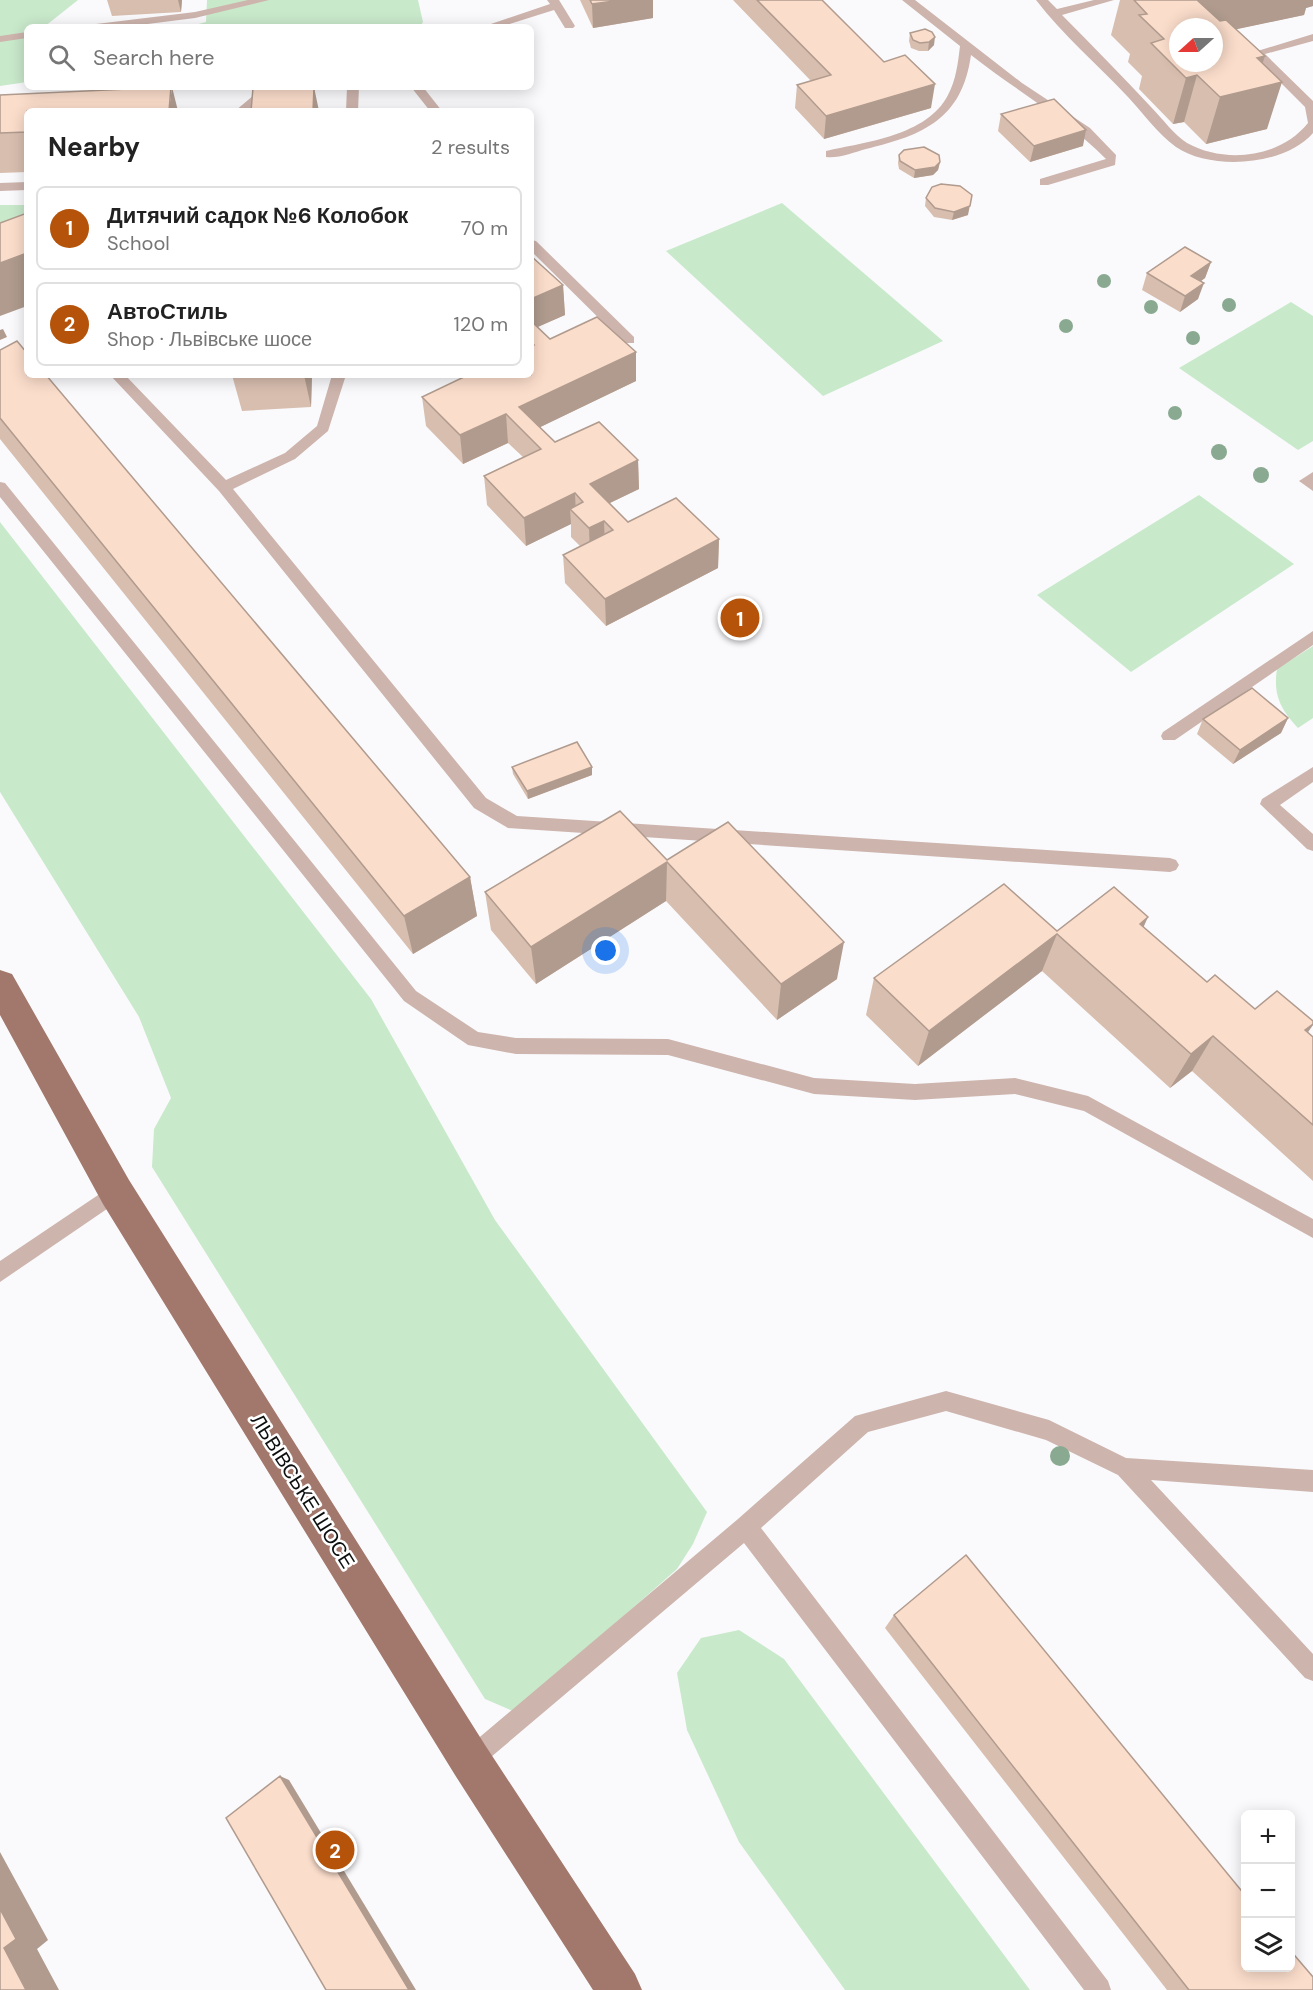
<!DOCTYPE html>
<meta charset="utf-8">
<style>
:root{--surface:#fff;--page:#f2f2f2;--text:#222;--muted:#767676;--line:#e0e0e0;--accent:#b45309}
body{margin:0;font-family:"DM Sans",sans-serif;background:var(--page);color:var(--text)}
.controls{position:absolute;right:18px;bottom:18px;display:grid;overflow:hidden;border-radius:9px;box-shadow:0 3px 15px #0003}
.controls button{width:54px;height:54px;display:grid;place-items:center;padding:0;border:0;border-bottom:2px solid var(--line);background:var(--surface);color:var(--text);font:30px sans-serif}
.compass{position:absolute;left:1169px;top:18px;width:54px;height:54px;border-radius:50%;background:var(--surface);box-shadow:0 3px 15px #0003;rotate:249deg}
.you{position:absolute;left:606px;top:951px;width:21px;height:21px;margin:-15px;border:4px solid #fff;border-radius:50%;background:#1a73e8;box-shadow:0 0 0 9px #1a73e833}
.badge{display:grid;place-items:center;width:39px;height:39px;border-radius:50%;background:var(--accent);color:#fff;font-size:20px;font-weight:700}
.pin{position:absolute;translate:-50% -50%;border:3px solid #fff;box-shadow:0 2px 6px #0006}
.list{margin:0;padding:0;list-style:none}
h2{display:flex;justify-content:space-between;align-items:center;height:78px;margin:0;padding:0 24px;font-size:26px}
h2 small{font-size:20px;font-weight:400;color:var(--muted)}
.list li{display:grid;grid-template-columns:39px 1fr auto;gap:18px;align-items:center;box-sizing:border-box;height:84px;margin:0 12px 12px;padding:0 12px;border:2px solid var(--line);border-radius:9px}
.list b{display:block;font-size:22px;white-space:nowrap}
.list p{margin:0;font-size:20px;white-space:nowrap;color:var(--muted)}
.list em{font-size:20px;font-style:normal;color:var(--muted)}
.icon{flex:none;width:33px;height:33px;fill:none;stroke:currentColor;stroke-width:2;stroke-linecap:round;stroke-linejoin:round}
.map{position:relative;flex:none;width:1313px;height:1990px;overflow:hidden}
.search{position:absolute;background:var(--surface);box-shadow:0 3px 15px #0003;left:24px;top:24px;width:510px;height:66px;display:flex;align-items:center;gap:15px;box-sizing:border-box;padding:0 21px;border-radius:9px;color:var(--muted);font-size:22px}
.panel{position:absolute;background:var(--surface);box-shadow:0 3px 15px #0003;left:24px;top:108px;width:510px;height:270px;border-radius:9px}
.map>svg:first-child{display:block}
.green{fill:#c9e9cb}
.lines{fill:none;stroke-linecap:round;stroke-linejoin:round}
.lane{fill:#cdb4ad;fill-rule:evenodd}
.primary{fill:#a3786c;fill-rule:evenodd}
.tree{fill:#89a990}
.wall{fill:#d8beaf}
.shaded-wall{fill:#b09b8e}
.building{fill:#fbddcb;stroke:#b09b8e;stroke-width:1.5;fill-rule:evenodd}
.labels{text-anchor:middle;stroke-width:5;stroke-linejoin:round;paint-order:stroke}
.street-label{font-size:20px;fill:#0d0e0e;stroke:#fff}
</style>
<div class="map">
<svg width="1313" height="1990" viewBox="0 0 1313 1990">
<rect width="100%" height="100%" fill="#fafafd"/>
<g class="green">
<polygon points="0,0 78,0 44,27 27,27 27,82 0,86"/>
<polygon points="207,0 418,0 423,22 420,27 188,27 206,22"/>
<polygon points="782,203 943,341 823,396 666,251"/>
<polygon points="0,205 27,205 27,213 0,223"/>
<polygon points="1291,302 1313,316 1313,441 1298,450 1179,368"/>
<polygon points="1199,495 1294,564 1131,672 1037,595"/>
<polygon points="0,522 371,999 495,1220 707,1512 693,1544 677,1569 515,1712 485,1699 152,1167 154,1129 171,1098 139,1017 0,792"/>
<path d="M 1313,646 L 1313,718 L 1298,728 C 1280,709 1273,694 1277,669 Z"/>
<polygon points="739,1630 784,1659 1030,1990 845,1990 739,1842 687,1730 677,1673 701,1638"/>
</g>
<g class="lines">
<g class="lane">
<polygon points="248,0 269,0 195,18 124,27 90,27 96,24 195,12"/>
<polygon points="547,0 559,0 575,26 573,28 565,28 554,10 500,27 482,27 550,4"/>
<path d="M 902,0 L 915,0 L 1022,83 L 1090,128 L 1116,155 L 1115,165 L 1048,185 L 1040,185 L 1040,179 L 1106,159 C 1066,118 1015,90 971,55 C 962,119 924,135 866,149 C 855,152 837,159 826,157 L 826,151 C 865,142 927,136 948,95 C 956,80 958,63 960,46 Z"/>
<path d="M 1036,0 L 1048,0 L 1057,9 L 1094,0 L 1114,0 L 1062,15 C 1092,45 1122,76 1151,107 C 1162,118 1174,135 1187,143 C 1225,164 1280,158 1308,123 L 1305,107 L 1251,53 L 1313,34 L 1313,41 L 1265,54 L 1313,101 L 1313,133 C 1285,166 1211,171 1176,147 C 1158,134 1143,113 1128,97 C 1098,65 1063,35 1036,0 Z"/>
<polygon points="27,32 27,38 0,42 0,36"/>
<polygon points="280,87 301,87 263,100 248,111 235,111 254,95"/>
<polygon points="347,87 359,87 358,111 346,111"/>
<polygon points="411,87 423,87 442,111 430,111"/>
<polygon points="27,182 27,190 0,191 0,183"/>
<polygon points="531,240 536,241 634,337 634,343 624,343 531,251"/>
<polygon points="110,375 125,375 226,480 285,453 317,426 332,375 346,375 328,431 295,459 233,489 486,798 517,816 1170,858 1176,860 1179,865 1176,870 1170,872 508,828 474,808 219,491"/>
<polygon points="1313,472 1313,491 1299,481"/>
<polygon points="0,482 5,483 416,991 478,1032 516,1038 668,1039 814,1078 915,1084 1015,1078 1088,1096 1313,1219 1313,1238 1084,1111 1015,1094 915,1100 814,1094 668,1055 516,1054 468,1045 404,1001 0,497"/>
<polygon points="1313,631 1313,645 1175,740 1163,740 1161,736 1163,732"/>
<polygon points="1313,767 1313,782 1280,805 1313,834 1313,851 1307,849 1260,804 1262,799"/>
<polygon points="116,1183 123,1186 126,1192 123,1198 0,1282 0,1261"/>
<polygon points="946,1391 1049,1420 1126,1458 1313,1470 1313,1492 1151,1480 1313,1654 1313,1681 1305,1678 1118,1475 1046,1440 946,1411 868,1432 761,1528 1108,1981 1111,1990 1084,1990 744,1543 478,1768 470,1772 462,1768 458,1760 462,1752 738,1519 855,1416"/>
</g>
<polygon class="primary" points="0,970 12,974 129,1180 485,1745 635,1974 642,1990 593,1990 455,1775 103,1204 0,1015"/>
</g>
<g class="tree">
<circle cx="1104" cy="281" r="7"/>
<circle cx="1229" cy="305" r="7"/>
<circle cx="1151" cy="307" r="7"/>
<circle cx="1066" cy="326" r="7"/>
<circle cx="1193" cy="338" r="7"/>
<circle cx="1175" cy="413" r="7"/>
<circle cx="1219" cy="452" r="8"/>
<circle cx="1261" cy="475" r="8"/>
<circle cx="1060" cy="1456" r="10"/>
</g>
<g class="wall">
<polygon points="107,0 182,0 181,12 112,16"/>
<polygon points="580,0 653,0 653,18 593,28"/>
<polygon points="733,0 822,0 931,108 824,139 795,108 797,85 811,81"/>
<polygon points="1120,0 1313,0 1313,6 1306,8 1304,15 1236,29 1265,56 1262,63 1267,129 1206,144 1184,122 1173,124 1139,89 1142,76 1128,62 1130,54 1111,35"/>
<polygon points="910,33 934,45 928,51 919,51 911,48 909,41"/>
<polygon points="0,95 27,111 27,172 0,173"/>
<polygon points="1001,114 1083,146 1030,162 998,131"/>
<polygon points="899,155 940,162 938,170 933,175 914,178 899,169 898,163"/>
<polygon points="926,198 968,215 952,220 934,217 925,206"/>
<polygon points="531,256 563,285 565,315 537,327 550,339 636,381 540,427 555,442 638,460 639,489 610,503 628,522 719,539 718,568 606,626 565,583 563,555 580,546 571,537 571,524 526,546 487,505 484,476 523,457 508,443 463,464 426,426 422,397 531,375"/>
<polygon points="1211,262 1205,278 1201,281 1198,299 1180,312 1142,290 1147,273"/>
<polygon points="0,350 470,877 477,916 413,954 0,439"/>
<polygon points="232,375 312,375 311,407 242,411"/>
<polygon points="1288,718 1281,733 1233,764 1197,734 1203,719"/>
<polygon points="512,767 592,775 528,799 513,774"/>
<polygon points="667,860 837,979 777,1020 666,901 536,984 491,930 485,892"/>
<polygon points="1144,928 1207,982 1255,1009 1307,1033 1313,1037 1313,1181 1192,1071 1170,1088 1042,971 918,1066 866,1015 874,978 1057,931"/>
<polygon points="894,1615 1313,1990 1167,1990 885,1628"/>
</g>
<g class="shaded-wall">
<polygon points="178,0 182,0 181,12"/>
<polygon points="621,0 653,0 653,18 593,28 592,4"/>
<polygon points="1191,0 1313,0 1313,6 1306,8 1304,15 1214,34"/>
<polygon points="935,37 934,45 928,51 929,42"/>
<polygon points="1265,56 1254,89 1282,82 1267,129 1206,144 1220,97 1257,58"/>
<polygon points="1197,75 1184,122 1173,124 1186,78"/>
<polygon points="935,84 931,108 824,139 826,116"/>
<polygon points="172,87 178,111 169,111"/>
<polygon points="314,87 319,111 313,111"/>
<polygon points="1086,130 1083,146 1030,162 1034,146"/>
<polygon points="940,162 938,170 933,175 914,178 915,170"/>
<polygon points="972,195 968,215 952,220 954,212"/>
<polygon points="27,253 27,306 0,316 0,263"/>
<polygon points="1211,262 1205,278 1186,292 1191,276"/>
<polygon points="1204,283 1198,299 1180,312 1185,296"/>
<polygon points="563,285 565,315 531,330 531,299"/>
<polygon points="3,329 7,337 0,340 0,330"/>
<polygon points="636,352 636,381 526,434 519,407"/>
<polygon points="304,375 312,375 311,407"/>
<polygon points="506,414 508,443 463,464 460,435"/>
<polygon points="638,460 639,489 591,512 590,484"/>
<polygon points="575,493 576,515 570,509 571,524 526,546 524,518"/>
<polygon points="604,521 605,549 590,557 589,528"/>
<polygon points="719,539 718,568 606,626 605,599"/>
<polygon points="1288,718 1281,733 1233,764 1240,750"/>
<polygon points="592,767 592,775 528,799 527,791"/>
<polygon points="667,862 666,901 536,984 531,947"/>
<polygon points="470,877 477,916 413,954 404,916"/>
<polygon points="1148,917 1131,955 1140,924"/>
<polygon points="1057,934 1042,971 918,1066 929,1031"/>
<polygon points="844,942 837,979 777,1020 781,984"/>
<polygon points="1313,1024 1313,1025 1290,1058 1305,1030"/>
<polygon points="1213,1036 1192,1071 1170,1088 1191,1054"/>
<polygon points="280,1776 289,1780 416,1990 409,1990"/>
<polygon points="0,1852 48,1940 37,1949 59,1990 26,1990 4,1948 0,1909"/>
</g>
<g class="building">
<polygon points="590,0 621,0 592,4"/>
<polygon points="757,0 822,0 884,62 905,55 935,84 826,116 797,85 831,75"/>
<path d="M 1134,0 L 1197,0 L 1220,21 L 1226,20 L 1265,56 L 1257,58 L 1282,82 L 1220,97 L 1197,75 L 1186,78 L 1151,43 L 1164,39 L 1139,15 L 1147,14 ZM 1178,27 L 1214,27 L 1214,63 L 1178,63 Z"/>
<polygon points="925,29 932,32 935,37 929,42 920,43 913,40 910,33"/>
<polygon points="171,87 169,111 27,111 27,132 0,133 0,95"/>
<polygon points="271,87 314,87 313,111 251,111 253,88"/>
<polygon points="1054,99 1086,130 1034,146 1001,114"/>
<polygon points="924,147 939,155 940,162 935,167 915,170 900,161 899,155 904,150"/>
<polygon points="941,184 960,186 972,195 970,206 954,212 935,208 926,198 932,187"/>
<polygon points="27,213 27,253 0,263 0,223"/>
<polygon points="1185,247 1211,262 1191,276 1204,283 1185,296 1147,273"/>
<polygon points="531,256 563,285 531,299"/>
<polygon points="597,317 636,352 519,407 555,442 599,422 638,460 590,484 628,522 676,498 719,539 605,599 563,555 613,530 604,521 589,528 570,509 583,502 575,493 524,518 484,476 541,449 506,414 460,435 422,397 468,375 531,375 531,346 534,345 531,342 531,321 550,339"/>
<polygon points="17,341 27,353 27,375 46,375 470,877 404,916 0,418 0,350"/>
<polygon points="1252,688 1288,718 1240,750 1203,719"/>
<polygon points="577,742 592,767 527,791 512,767"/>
<polygon points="620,811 667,860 728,822 844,942 781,984 667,862 531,947 485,892"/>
<polygon points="1004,884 1057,931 1114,887 1148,917 1140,924 1207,982 1215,975 1255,1009 1277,991 1313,1021 1313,1024 1305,1030 1313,1037 1313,1125 1213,1036 1191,1054 1057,934 929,1031 874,978"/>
<polygon points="966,1555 1245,1895 1245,1968 1290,1968 1290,1950 1313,1977 1313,1990 1189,1990 894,1615"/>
<polygon points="280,1776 409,1990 326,1990 226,1818"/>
<polygon points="0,1909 16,1939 4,1948 26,1990 0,1990"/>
</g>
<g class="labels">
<g class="street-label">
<text transform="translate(303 1491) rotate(58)" y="7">ЛЬВІВСЬКЕ ШОСЕ</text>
</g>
</g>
</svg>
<div class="controls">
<button>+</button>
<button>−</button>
<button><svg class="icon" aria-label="layers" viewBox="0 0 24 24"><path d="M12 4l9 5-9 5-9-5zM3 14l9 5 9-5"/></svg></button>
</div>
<svg class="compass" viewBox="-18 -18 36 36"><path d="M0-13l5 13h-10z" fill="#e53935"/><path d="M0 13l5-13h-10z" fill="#767676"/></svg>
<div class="you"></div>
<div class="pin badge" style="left:740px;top:618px">1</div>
<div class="pin badge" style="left:335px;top:1850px">2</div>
<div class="search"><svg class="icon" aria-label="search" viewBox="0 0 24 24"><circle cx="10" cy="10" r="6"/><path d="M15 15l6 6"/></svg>Search here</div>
<section class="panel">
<h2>Nearby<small>2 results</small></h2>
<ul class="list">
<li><span class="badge">1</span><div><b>Дитячий садок №6 Колобок</b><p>School</p></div><em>70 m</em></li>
<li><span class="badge">2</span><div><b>АвтоСтиль</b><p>Shop · Львівське шосе</p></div><em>120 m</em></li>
</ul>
</section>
</div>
